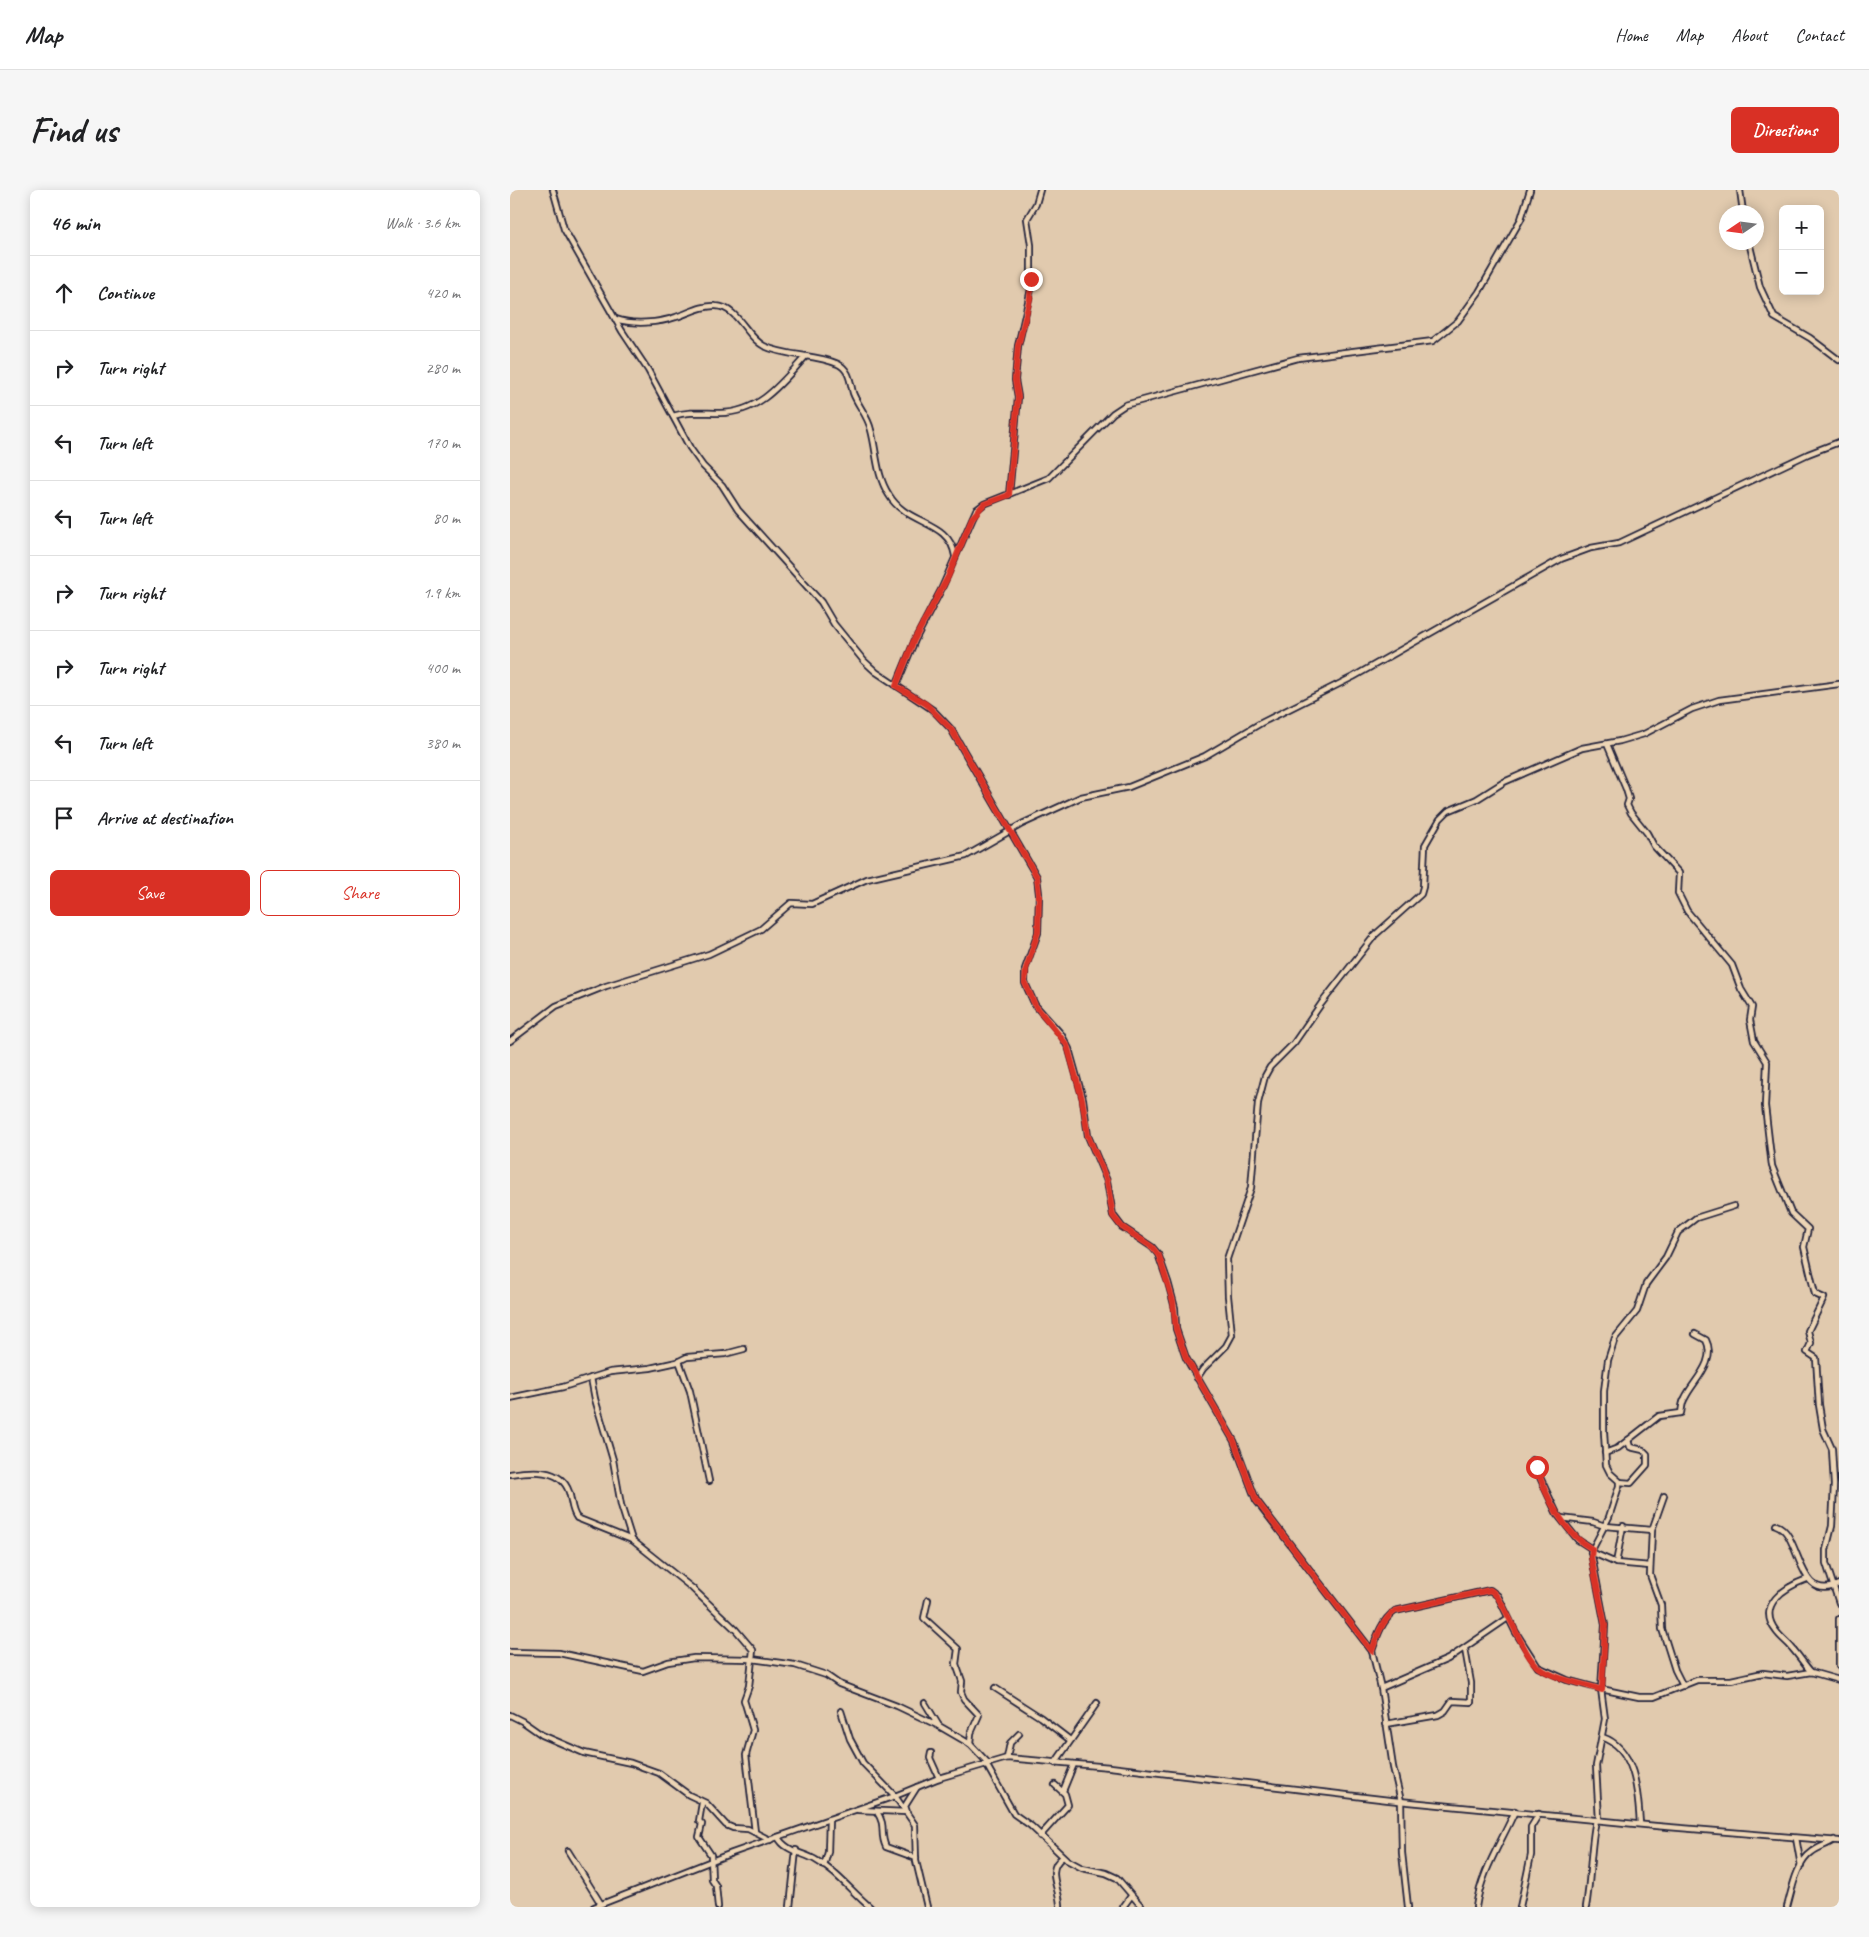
<!DOCTYPE html>
<meta charset="utf-8">
<style>
:root{--surface:#fff;--page:#f6f6f6;--text:#202124;--muted:#757577;--line:#e0e0e0;--accent:#d93025}
body{margin:0;font-family:Caveat,sans-serif;background:var(--page);color:var(--text)}
.controls{position:absolute;right:15px;top:15px;display:grid;overflow:hidden;border-radius:8px;box-shadow:0 2px 12px #0003}
.controls button{width:45px;height:45px;display:grid;place-items:center;padding:0;border:0;border-bottom:1px solid var(--line);background:var(--surface);color:var(--text);font:25px sans-serif}
.compass{position:absolute;left:1209px;top:15px;width:45px;height:45px;border-radius:50%;background:var(--surface);box-shadow:0 2px 12px #0003;rotate:257deg}
.stop{position:absolute;width:15px;height:15px;margin:-11px;border:4px solid #d93025;border-radius:50%;background:#fff}
.stop.end{background:#d93025;border-color:#fff;box-shadow:0 1px 5px #0008}
.list{margin:0;padding:0;list-style:none}
h2{display:flex;justify-content:space-between;align-items:center;height:65px;margin:0;padding:0 20px;font-size:21px}
h2 small{font-size:16px;font-weight:400;color:var(--muted)}
.list li{display:grid;grid-template-columns:32px 1fr auto;gap:15px;align-items:center;box-sizing:border-box;height:75px;padding:0 20px;border-top:1px solid var(--line)}
.list b{display:block;font-size:19px;white-space:nowrap}
.list em{font-size:16px;font-style:normal;color:var(--muted)}
.actions{display:flex;gap:10px;padding:15px 20px}
.actions a{flex:1;padding:11px 0;border:1px solid var(--accent);border-radius:8px;text-align:center;font-size:18px;color:var(--accent)}
.actions .main{background:var(--accent);color:#fff}
.icon{flex:none;width:28px;height:28px;fill:none;stroke:currentColor;stroke-width:2;stroke-linecap:round;stroke-linejoin:round}
.map{position:relative;flex:none;width:1329px;height:1717px;overflow:hidden;border-radius:8px}
header{display:flex;align-items:center;gap:30px;box-sizing:border-box;height:70px;padding:0 25px;background:var(--surface);border-bottom:1px solid var(--line)}
header strong{font-size:24px}
nav{display:flex;gap:28px;margin-inline-start:auto;font-size:18px}
.intro{display:flex;align-items:center;justify-content:space-between;box-sizing:border-box;height:120px;padding:0 30px}
h1{margin:0;font-size:35px}
.button{padding:12px 22px;border-radius:8px;background:var(--accent);color:#fff;font-size:18px;font-weight:700}
main{display:flex;gap:30px;padding:0 30px}
aside{flex:1;background:var(--surface);border-radius:8px;box-shadow:0 2px 12px #0003}
.map>svg:first-child{display:block}
.lines{fill:none;stroke-linecap:round;stroke-linejoin:round}
.minor-casing{stroke:#22223b;stroke-width:8}
.minor{stroke:#edd5b5;stroke-width:4.5}
.route{stroke:#d93025;stroke-width:6}
</style>
<header>
<strong>Map</strong>
<nav><a>Home</a><a>Map</a><a>About</a><a>Contact</a></nav>
</header>
<div class="intro"><h1>Find us</h1><a class="button">Directions</a></div>
<main>
<aside>
<h2>46 min<small>Walk · 3.6 km</small></h2>
<ul class="list">
<li><svg class="icon" aria-label="ahead" viewBox="0 0 24 24"><path d="M12 20V5M6 11l6-6 6 6"/></svg><div><b>Continue</b></div><em>420 m</em></li>
<li><svg class="icon" aria-label="right" viewBox="0 0 24 24"><path d="M7 20v-9h11M14 6l5 5-5 5"/></svg><div><b>Turn right</b></div><em>280 m</em></li>
<li><svg class="icon" aria-label="left" viewBox="0 0 24 24"><path d="M17 20v-9H6M10 6l-5 5 5 5"/></svg><div><b>Turn left</b></div><em>170 m</em></li>
<li><svg class="icon" aria-label="left" viewBox="0 0 24 24"><path d="M17 20v-9H6M10 6l-5 5 5 5"/></svg><div><b>Turn left</b></div><em>80 m</em></li>
<li><svg class="icon" aria-label="right" viewBox="0 0 24 24"><path d="M7 20v-9h11M14 6l5 5-5 5"/></svg><div><b>Turn right</b></div><em>1.9 km</em></li>
<li><svg class="icon" aria-label="right" viewBox="0 0 24 24"><path d="M7 20v-9h11M14 6l5 5-5 5"/></svg><div><b>Turn right</b></div><em>400 m</em></li>
<li><svg class="icon" aria-label="left" viewBox="0 0 24 24"><path d="M17 20v-9H6M10 6l-5 5 5 5"/></svg><div><b>Turn left</b></div><em>380 m</em></li>
<li><svg class="icon" aria-label="arrive" viewBox="0 0 24 24"><path d="M6 21V4h12l-3 4 3 4H6"/></svg><div><b>Arrive at destination</b></div></li>
</ul>
<div class="actions"><a class="main">Save</a><a>Share</a></div>
</aside>
<div class="map">
<svg width="1329" height="1717" viewBox="0 0 1329 1717">
<rect width="100%" height="100%" fill="#e1caae"/>
<filter id="ink" filterUnits="userSpaceOnUse"><feTurbulence type="fractalNoise" baseFrequency=".02" numOctaves="2"/><feDisplacementMap in="SourceGraphic" scale="10" xChannelSelector="R" yChannelSelector="G"/><feConvolveMatrix kernelMatrix="1 2 1 2 8 2 1 2 1" color-interpolation-filters="sRGB"/></filter>
<g filter="url(#ink)">
<g class="lines">
<g class="minor-casing">
<g id="minor">
<polyline points="43,0 54,39 112,141 138,180 180,258 193,276 212,295 228,320 311,412 324,434 354,471 366,482 423,520 441,539 527,687 529,704 528,743 515,779 515,793 525,815 551,844 559,859 573,909 578,946 597,991 603,1025 612,1037 642,1057 648,1064 658,1092 665,1118 666,1139 676,1168 724,1251 746,1310 862,1461 871,1498 883,1577 891,1611 892,1663 898,1717"/>
<polyline points="1230,0 1233,22"/>
<polyline points="1239,52 1250,97 1264,127 1300,148 1329,170"/>
<path d="M 106,129 C 123,135 149,133 166,127 C 179,123 192,115 206,116 C 228,117 236,147 254,156 C 277,167 305,164 328,174 C 340,180 340,192 343,203 C 348,216 358,226 361,240 C 367,262 366,285 379,305 C 397,336 439,329 445,366"/>
<path d="M 163,226 C 179,221 193,223 210,223 C 249,223 271,194 295,167"/>
<polyline points="499,305 508,207 505,190 508,156 521,99 521,55 517,29 526,14 530,0"/>
<polyline points="386,496 405,450 431,400 466,320 474,314 539,288 603,223 615,215 788,168 923,151 948,131 969,102 1011,29 1020,0"/>
<polyline points="1097,554 1116,599 1119,609 1117,615 1121,623 1137,643 1144,656 1169,683 1168,703 1177,721 1222,775 1231,799 1242,817 1240,830 1244,851 1257,872 1255,916 1262,976 1281,1023 1298,1039 1294,1057 1305,1104 1314,1108 1298,1141 1301,1153 1297,1162 1306,1168 1309,1215 1313,1239 1322,1259 1324,1295 1322,1336 1316,1360 1316,1373 1329,1413"/>
<polyline points="0,851 46,816 96,796 199,764 251,739 281,713 302,714 357,689 456,666 512,634 571,607 619,597 695,566 751,533 843,487 1051,369 1081,358 1109,353 1298,264 1329,252"/>
<polyline points="169,1171 180,1201 199,1291"/>
<polyline points="81,1188 85,1209 103,1270 111,1315 122,1350 182,1398 226,1440 243,1460 239,1496 234,1510 243,1540 236,1565 245,1642"/>
<polyline points="687,1188 693,1179 716,1156 722,1145 718,1106 717,1069 741,998 748,913 755,886 760,877 784,853 811,814 865,745 911,704 913,697 915,655 930,629 938,621 967,609 994,592 1072,558 1110,551 1134,544 1182,519 1209,510 1329,494"/>
<polyline points="0,1208 53,1197 100,1182 140,1178 167,1172 177,1167 215,1164 234,1159"/>
<path d="M 1095,1263 L 1108,1258 L 1149,1226 L 1171,1223 C 1172,1218 1172,1212 1175,1208 C 1183,1191 1207,1172 1196,1150 L 1185,1144"/>
<polyline points="1022,1270 1047,1324 1068,1350 1082,1359"/>
<path d="M 0,1284 C 20,1281 51,1277 59,1302 C 62,1311 61,1320 67,1328 L 122,1350"/>
<polyline points="1109,1292 1121,1293 1137,1275 1137,1264 1133,1260 1120,1257 1118,1250"/>
<polyline points="1154,1306 1142,1340 1140,1385 1151,1415 1152,1439 1165,1480 1173,1496"/>
<polyline points="1051,1328 1083,1332 1095,1336 1142,1340"/>
<path d="M 1266,1335 C 1292,1343 1286,1415 1329,1394"/>
<polyline points="1081,1362 1106,1373 1140,1376"/>
<polyline points="1106,1373 1113,1336"/>
<path d="M 1297,1389 C 1275,1397 1246,1415 1266,1441 C 1270,1447 1277,1452 1282,1458 C 1289,1466 1294,1474 1301,1482"/>
<polyline points="418,1410 414,1428 448,1459 446,1474 452,1491 451,1502 454,1509 469,1525 461,1543 460,1554"/>
<polyline points="1329,1429 1329,1475"/>
<path d="M 862,1461 C 867,1446 872,1430 885,1421 L 980,1400 L 988,1406 L 1005,1441 L 1028,1477 L 1057,1490 L 1091,1499 L 1129,1507 L 1144,1507 L 1187,1490 L 1221,1490 L 1253,1483 L 1277,1486 L 1301,1482 L 1329,1490"/>
<polyline points="0,1462 49,1463 133,1481 158,1472 184,1468 242,1469 285,1475 316,1485 329,1494 387,1516 429,1536 460,1554 478,1573"/>
<polyline points="485,1498 530,1527 560,1550"/>
<polyline points="871,1498 938,1469 998,1428"/>
<polyline points="415,1513 429,1536"/>
<polyline points="331,1521 340,1549 353,1573 385,1606 405,1635 406,1671 417,1717"/>
<polyline points="0,1525 12,1531 32,1545 74,1563 121,1573 149,1583 179,1605 196,1613 216,1635 223,1638 238,1639 260,1650"/>
<polyline points="876,1534 928,1525 935,1521 942,1511 961,1512 961,1493 955,1459"/>
<path d="M 1092,1547 C 1126,1558 1128,1603 1130,1634"/>
<polyline points="421,1563 420,1568 429,1588"/>
<polyline points="497,1568 500,1553 509,1544"/>
<polyline points="545,1573 587,1513"/>
<polyline points="476,1574 504,1624 521,1636 557,1670 572,1678 596,1683 607,1688 632,1717"/>
<polyline points="553,1601 564,1574"/>
<polyline points="192,1613 189,1631 192,1634 189,1647 201,1665 202,1690 206,1696 208,1717"/>
<polyline points="348,1620 397,1622 395,1616 407,1597"/>
<path d="M 367,1622 C 377,1637 369,1643 376,1657 L 406,1668"/>
<polyline points="1089,1630 1086,1576 1095,1529 1091,1499 1095,1435 1081,1362 1099,1327 1109,1296 1109,1291 1100,1283 1096,1275 1094,1242 1094,1201 1098,1170 1105,1148 1127,1121 1136,1094 1156,1067 1168,1042 1186,1028 1224,1016"/>
<polyline points="530,1646 558,1615 555,1604 545,1595"/>
<path d="M 268,1647 C 274,1660 292,1663 304,1669 C 326,1681 341,1701 360,1717"/>
<polyline points="1286,1648 1291,1676"/>
<polyline points="58,1661 91,1714"/>
<polyline points="314,1676 318,1662 319,1629"/>
<polyline points="84,1717 222,1663 385,1606 429,1588 497,1568 600,1577 879,1610 1146,1636 1329,1651"/>
<polyline points="280,1717 286,1660"/>
<path d="M 550,1717 C 551,1700 534,1680 553,1667"/>
<polyline points="613,1717 621,1706"/>
<path d="M 966,1717 C 971,1682 991,1653 1005,1621"/>
<polyline points="1010,1717 1021,1665 1021,1637 1029,1624"/>
<path d="M 1076,1717 C 1081,1688 1080,1659 1086,1630"/>
<path d="M 1277,1717 C 1282,1700 1286,1673 1302,1662 C 1308,1657 1317,1655 1324,1650"/>
</g>
</g>
<use href="#minor" class="minor"/>
</g>
</g>
<g class="lines" filter="url(#ink)">
<path class="route" d="M 521,89 L 520,109 L 508,156 L 505,190 L 508,207 L 499,305 L 474,314 L 462,328 L 438,387 L 404,450 L 386,496 L 416,514 L 441,539 L 527,687 L 529,704 L 528,742 L 516,779 L 515,793 L 525,815 L 557,855 L 572,909 L 578,946 L 597,991 L 603,1026 L 612,1037 L 642,1057 L 649,1066 L 663,1111 L 666,1139 L 676,1168 L 724,1251 L 746,1310 L 862,1461 C 867,1446 872,1430 885,1421 L 980,1400 C 995,1407 1012,1466 1029,1478 C 1047,1490 1071,1493 1092,1500 L 1095,1435 L 1081,1367 L 1082,1359 C 1055,1344 1035,1307 1027,1277"/>
</g>
</svg>
<div class="controls">
<button>+</button>
<button>−</button>
</div>
<svg class="compass" viewBox="-18 -18 36 36"><path d="M0-13l5 13h-10z" fill="#e53935"/><path d="M0 13l5-13h-10z" fill="#757577"/></svg>
<div class="stop" style="left:1027px;top:1277px"></div>
<div class="stop end" style="left:521px;top:89px"></div>
</div>
</main>
